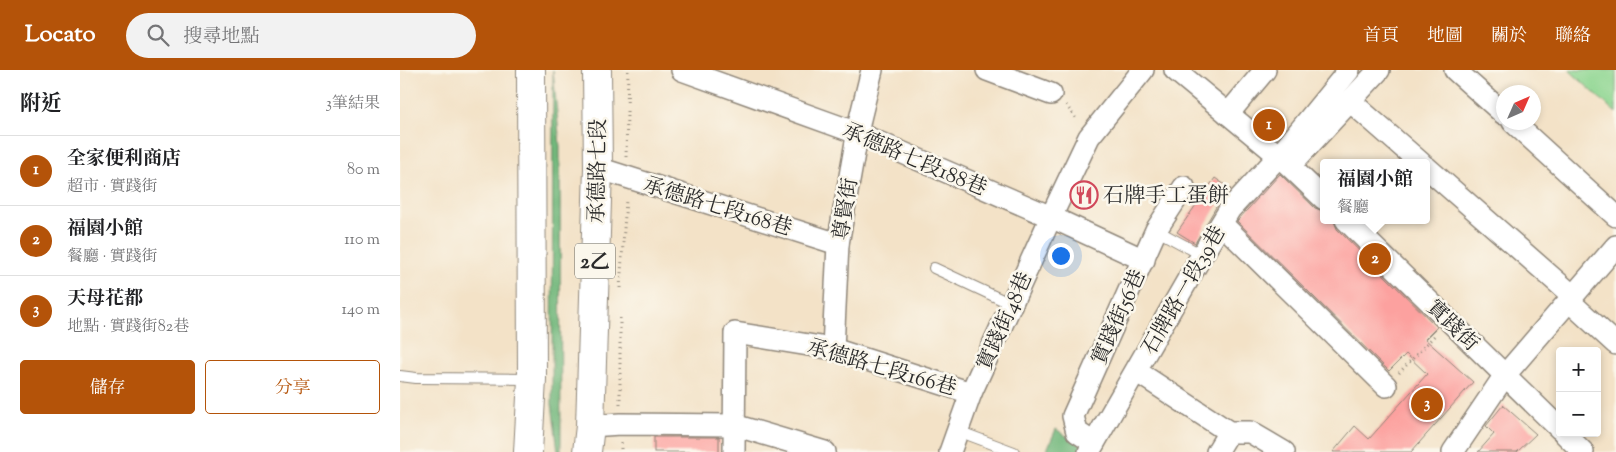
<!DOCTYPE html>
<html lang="zh-TW">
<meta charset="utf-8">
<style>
:root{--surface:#fff;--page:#f2f2f2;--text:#202124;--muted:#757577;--line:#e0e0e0;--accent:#b45309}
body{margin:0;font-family:"Sorts Mill Goudy","Noto Serif TC",serif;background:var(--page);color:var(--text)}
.controls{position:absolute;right:15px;bottom:15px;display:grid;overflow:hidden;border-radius:5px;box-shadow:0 2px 8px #0003}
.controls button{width:45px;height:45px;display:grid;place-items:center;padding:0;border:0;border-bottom:1px solid var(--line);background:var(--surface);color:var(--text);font:25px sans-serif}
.compass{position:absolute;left:1096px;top:15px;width:45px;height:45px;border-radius:50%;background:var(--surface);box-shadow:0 2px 8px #0003;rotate:45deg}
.you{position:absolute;left:660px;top:185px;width:18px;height:18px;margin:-12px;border:4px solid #fff;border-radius:50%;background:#1a73e8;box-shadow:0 0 0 8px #1a73e833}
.badge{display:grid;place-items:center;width:32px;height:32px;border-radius:50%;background:var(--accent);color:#fff;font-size:16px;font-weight:700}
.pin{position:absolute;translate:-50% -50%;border:2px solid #fff;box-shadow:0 1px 5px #0006}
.popup{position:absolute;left:920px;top:89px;width:110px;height:65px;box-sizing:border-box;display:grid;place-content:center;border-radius:5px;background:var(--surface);filter:drop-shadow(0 1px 4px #0005);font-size:16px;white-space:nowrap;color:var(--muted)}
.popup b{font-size:19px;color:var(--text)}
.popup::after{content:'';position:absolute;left:50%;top:100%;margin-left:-10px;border:10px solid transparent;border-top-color:var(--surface)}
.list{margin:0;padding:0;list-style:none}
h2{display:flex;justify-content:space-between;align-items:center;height:65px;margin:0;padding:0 20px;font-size:21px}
h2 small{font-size:16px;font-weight:400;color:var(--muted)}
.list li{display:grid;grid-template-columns:32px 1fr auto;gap:15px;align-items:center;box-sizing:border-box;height:70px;padding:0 20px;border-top:1px solid var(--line)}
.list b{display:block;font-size:19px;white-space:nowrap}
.list p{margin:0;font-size:16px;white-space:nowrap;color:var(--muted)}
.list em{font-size:16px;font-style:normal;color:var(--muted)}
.actions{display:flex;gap:10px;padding:15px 20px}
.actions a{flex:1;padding:11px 0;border:1px solid var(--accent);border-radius:5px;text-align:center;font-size:18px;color:var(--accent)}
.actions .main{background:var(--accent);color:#fff}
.icon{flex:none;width:28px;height:28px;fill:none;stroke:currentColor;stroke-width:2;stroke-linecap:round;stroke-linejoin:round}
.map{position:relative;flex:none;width:1216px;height:382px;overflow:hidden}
header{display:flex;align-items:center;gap:30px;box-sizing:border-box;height:70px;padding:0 25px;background:var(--accent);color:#fff}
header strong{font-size:24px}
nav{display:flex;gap:28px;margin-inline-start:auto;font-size:18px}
.search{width:350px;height:45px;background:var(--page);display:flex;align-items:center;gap:12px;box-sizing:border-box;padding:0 18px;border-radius:28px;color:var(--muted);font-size:19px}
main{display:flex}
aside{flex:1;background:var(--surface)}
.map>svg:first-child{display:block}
.green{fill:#8ed691;stroke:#5c805e}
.forest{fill:#72b77b;stroke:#4e7153}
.building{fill:#fca19f}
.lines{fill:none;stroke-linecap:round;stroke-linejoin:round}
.service-casing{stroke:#8f8679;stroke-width:12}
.minor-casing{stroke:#8f8679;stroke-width:24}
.primary-casing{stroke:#8f8679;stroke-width:30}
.path{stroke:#8f8679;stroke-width:3;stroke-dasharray:1 4;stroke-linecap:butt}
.service{stroke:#fff;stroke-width:10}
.minor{stroke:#fff;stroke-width:21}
.primary{stroke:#fff;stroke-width:28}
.labels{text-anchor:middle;stroke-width:5;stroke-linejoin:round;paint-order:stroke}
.shield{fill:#fbf7ec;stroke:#696865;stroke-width:1}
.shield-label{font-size:20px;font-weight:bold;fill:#2b2b2b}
.street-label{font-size:21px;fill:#2b2b2b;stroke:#fbf7ec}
.poi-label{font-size:21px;fill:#2b2b2b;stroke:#fbf7ec;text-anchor:start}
</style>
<header>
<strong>Locato</strong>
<div class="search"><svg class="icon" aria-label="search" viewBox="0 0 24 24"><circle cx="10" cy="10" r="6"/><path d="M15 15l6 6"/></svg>搜尋地點</div>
<nav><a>首頁</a><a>地圖</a><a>關於</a><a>聯絡</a></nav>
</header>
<main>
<aside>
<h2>附近<small>3筆結果</small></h2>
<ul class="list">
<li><span class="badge">1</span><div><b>全家便利商店</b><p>超市 · 實踐街</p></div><em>80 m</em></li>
<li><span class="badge">2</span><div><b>福園小館</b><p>餐廳 · 實踐街</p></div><em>110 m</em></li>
<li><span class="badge">3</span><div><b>天母花都</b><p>地點 · 實踐街82巷</p></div><em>140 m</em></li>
</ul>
<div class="actions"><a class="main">儲存</a><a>分享</a></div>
</aside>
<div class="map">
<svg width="1216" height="382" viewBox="0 0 1216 382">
<rect width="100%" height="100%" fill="#fbf7ec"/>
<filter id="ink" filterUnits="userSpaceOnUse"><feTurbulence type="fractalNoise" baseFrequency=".02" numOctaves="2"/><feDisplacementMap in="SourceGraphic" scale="10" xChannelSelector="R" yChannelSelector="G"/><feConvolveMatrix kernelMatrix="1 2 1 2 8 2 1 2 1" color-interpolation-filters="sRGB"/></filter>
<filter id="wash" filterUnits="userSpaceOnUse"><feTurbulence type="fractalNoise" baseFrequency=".0096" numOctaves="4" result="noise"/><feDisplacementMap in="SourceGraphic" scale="20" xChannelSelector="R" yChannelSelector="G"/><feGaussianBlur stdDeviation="1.12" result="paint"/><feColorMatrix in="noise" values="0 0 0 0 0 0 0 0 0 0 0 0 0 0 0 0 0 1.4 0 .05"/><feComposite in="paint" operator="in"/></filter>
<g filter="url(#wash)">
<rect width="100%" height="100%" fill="#f3e2c7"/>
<polygon class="green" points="1169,0 1216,0 1216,43"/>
<g class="forest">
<polygon points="153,0 160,76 161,382 158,382 152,334"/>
<polygon points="656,359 683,377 681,382 646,382"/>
</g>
<g id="blocks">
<g class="building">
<polygon points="880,104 915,138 924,141 924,150 934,150 937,159 1037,257 1025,269 1073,312 1011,382 933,382 955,356 969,369 1027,304 1006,284 989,301 837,151"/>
<polygon points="815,108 831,119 819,132 795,173 777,162"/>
<polygon points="1103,335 1136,364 1117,382 1078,382 1094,364 1086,356"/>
<rect x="254" y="367" width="65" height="15"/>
</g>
</g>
</g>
<g filter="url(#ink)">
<use href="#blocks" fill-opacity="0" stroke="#8f8679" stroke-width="1"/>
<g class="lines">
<g class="service-casing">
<g id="service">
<polyline points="756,160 802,185"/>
<polyline points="534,198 611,234"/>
<polyline points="0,306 16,308 131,309"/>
<polyline points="558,361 614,382"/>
</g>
</g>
<g class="minor-casing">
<g id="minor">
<polyline points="282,0 457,63 651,147 744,190"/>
<polyline points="587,0 651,24"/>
<polyline points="775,0 879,86 924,129"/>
<polyline points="1055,0 1104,44"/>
<polyline points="950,31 1021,93"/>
<polyline points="828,44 865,0"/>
<polyline points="1113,52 1216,146"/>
<polyline points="879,86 898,87 979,0"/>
<polyline points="1026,97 1173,226"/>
<polyline points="198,98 438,174"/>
<polyline points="946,150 1160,359"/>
<polyline points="822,154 986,316"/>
<polyline points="1169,231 1216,274"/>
<polyline points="433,279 438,174 460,49 472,0"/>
<polyline points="736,301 829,362 850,362 884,382"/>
<polyline points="190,356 220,354 334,355 425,382"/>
<polyline points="1164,363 1183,382"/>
<polyline points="694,373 677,362 673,346 756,160 784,117"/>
<polyline points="334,382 335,263 433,279 571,323"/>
<polyline points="550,382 571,323 651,147 689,67 743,0"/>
<polyline points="689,382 802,185 830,139 879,86 949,0"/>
<polyline points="817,382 829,362"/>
<polyline points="1053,382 1105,305 1216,176"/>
</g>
</g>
<g class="primary-casing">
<g id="primary">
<polyline points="128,382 132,309 131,0"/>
<polyline points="187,382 190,356 198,98 197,0"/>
</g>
</g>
<g class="path">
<polyline points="666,35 677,50"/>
<polyline points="226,87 228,0"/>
<polyline points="220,218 226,130"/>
<polyline points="999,303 1036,264"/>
<polyline points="220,334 220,245"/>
<polyline points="221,373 221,382"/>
</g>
<use href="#service" class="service"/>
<use href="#minor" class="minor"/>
<use href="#primary" class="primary"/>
</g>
</g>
<defs>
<g id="restaurant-ring" transform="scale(1.4375)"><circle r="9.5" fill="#fbf7ec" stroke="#d1495b" stroke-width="1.5"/><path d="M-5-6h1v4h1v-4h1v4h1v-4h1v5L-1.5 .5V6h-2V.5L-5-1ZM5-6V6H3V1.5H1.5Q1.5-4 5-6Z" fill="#d1495b"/></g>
</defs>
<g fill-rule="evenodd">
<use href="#restaurant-ring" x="684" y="125"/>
</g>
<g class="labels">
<rect class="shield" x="175" y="173.5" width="40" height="35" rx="4"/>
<g class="shield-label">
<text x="195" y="198">2乙</text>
</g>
<g class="street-label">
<text transform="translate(515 89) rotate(23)" y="7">承德路七段188巷</text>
<text transform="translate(197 101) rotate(-89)" y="7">承德路七段</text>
<text transform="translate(318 136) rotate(17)" y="7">承德路七段168巷</text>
<text transform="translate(445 139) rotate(-81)" y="7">尊賢街</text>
<text transform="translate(783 220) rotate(-60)" y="7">石牌路一段39巷</text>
<text transform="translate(718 247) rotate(-66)" y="7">實踐街56巷</text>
<text transform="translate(604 251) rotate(-66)" y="7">實踐街48巷</text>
<text transform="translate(1053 255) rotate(44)" y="7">實踐街</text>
<text transform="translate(482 297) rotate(16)" y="7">承德路七段166巷</text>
</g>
<g class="poi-label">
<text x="703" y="132">石牌手工蛋餅</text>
</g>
</g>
</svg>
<div class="controls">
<button>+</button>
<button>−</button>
</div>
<svg class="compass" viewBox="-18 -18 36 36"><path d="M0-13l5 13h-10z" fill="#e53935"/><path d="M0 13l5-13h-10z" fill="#757577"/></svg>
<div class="you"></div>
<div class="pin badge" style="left:869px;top:55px">1</div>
<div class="pin badge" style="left:975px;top:189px">2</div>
<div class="popup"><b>福園小館</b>餐廳</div>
<div class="pin badge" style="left:1027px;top:334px">3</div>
</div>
</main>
